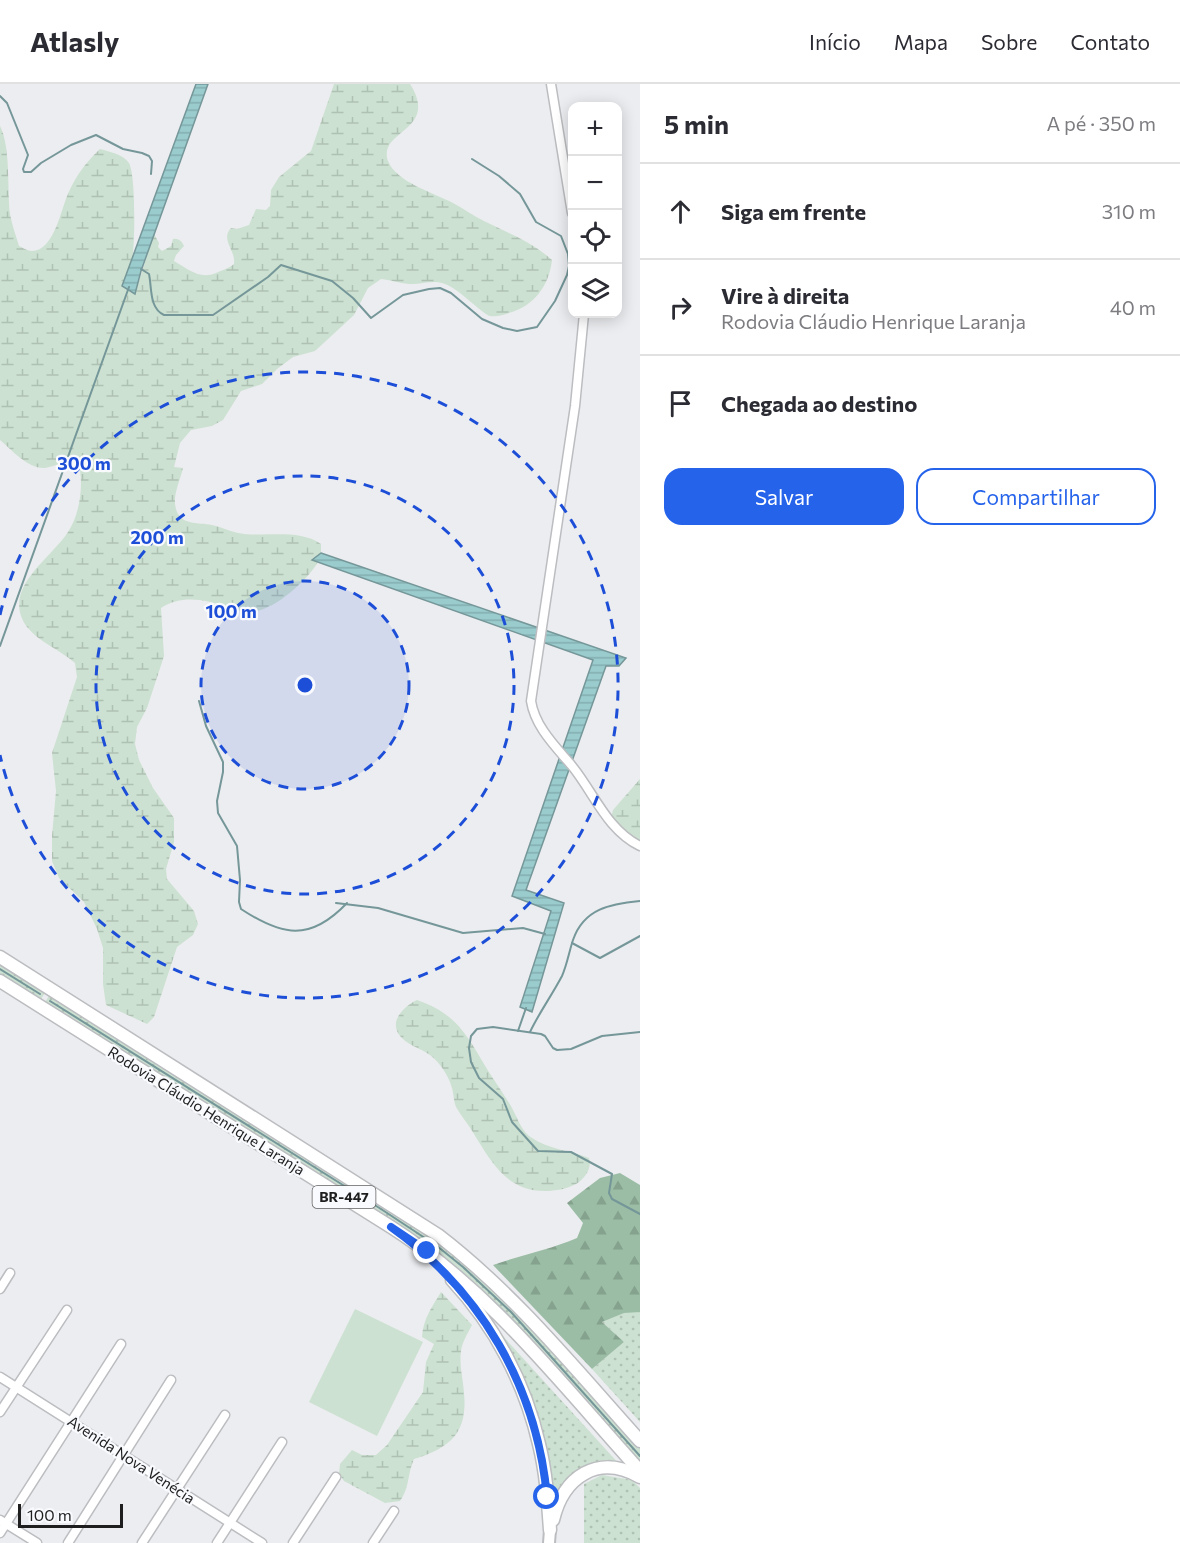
<!DOCTYPE html>
<html lang="pt">
<meta charset="utf-8">
<style>
:root{--surface:#fff;--page:#f7f7f7;--text:#2b2b33;--muted:#7c7c81;--line:#e1e1e2;--accent:#2563eb}
body{margin:0;font-family:Commissioner,sans-serif;background:var(--page);color:var(--text)}
.controls{position:absolute;right:18px;top:18px;display:grid;overflow:hidden;border-radius:12px;box-shadow:0 3px 15px #0003}
.controls button{width:54px;height:54px;display:grid;place-items:center;padding:0;border:0;border-bottom:2px solid var(--line);background:var(--surface);color:var(--text);font:30px sans-serif}
.scale{position:absolute;left:18px;bottom:15px;width:105px;box-sizing:border-box;padding-left:6px;border:3px solid #1e1e1f;border-top:0;font-size:16px;line-height:21px;white-space:nowrap;color:#1e1e1f;-webkit-text-stroke:4px #f9fafd;paint-order:stroke}
.stop{position:absolute;width:18px;height:18px;margin:-14px;border:4px solid #2563eb;border-radius:50%;background:#fff}
.stop.end{background:#2563eb;border-color:#fff;box-shadow:0 2px 6px #0008}
.list{margin:0;padding:0;list-style:none}
h2{display:flex;justify-content:space-between;align-items:center;height:78px;margin:0;padding:0 24px;font-size:26px}
h2 small{font-size:20px;font-weight:400;color:var(--muted)}
.list li{display:grid;grid-template-columns:39px 1fr auto;gap:18px;align-items:center;box-sizing:border-box;height:96px;padding:0 24px;border-top:2px solid var(--line)}
.list b{display:block;font-size:22px;white-space:nowrap}
.list p{margin:0;font-size:20px;white-space:nowrap;color:var(--muted)}
.list em{font-size:20px;font-style:normal;color:var(--muted)}
.actions{display:flex;gap:12px;padding:18px 24px}
.actions a{flex:1;padding:14px 0;border:2px solid var(--accent);border-radius:18px;text-align:center;font-size:21px;color:var(--accent)}
.actions .main{background:var(--accent);color:#fff}
.icon{flex:none;width:33px;height:33px;fill:none;stroke:currentColor;stroke-width:2;stroke-linecap:round;stroke-linejoin:round}
.map{position:relative;flex:none;width:640px;height:1459px;overflow:hidden}
header{display:flex;align-items:center;gap:36px;box-sizing:border-box;height:84px;padding:0 30px;background:var(--surface);border-bottom:2px solid var(--line)}
header strong{font-size:28px}
nav{display:flex;gap:33px;margin-inline-start:auto;font-size:21px}
main{display:flex}
aside{flex:1;background:var(--surface)}
.map>svg:first-child{display:block}
.grass{fill:url(#grass-dots)}
.forest{fill:url(#forest-firs)}
.wetland{fill:url(#wetland-marsh)}
.pitch{fill:#cce1d1}
.water{fill:url(#water-rules);stroke:#759799;stroke-width:1.5}
.lines{fill:none;stroke-linecap:round;stroke-linejoin:round}
.stream{stroke:#759799;stroke-width:2}
.street-casing{stroke:#bcbdc0;stroke-width:11}
.secondary-casing{stroke:#bcbdc0;stroke-width:14}
.primary-casing{stroke:#bcbdc0;stroke-width:15}
.street{stroke:#fff;stroke-width:8}
.secondary{stroke:#fff;stroke-width:10}
.primary{stroke:#fff;stroke-width:12}
.route{stroke:#2563eb;stroke-width:8}
.ring{fill:none;stroke:#1d4ed8;stroke-width:3;stroke-dasharray:10 8}
.labels{text-anchor:middle;stroke-width:4.5;stroke-linejoin:round;paint-order:stroke}
.shield{fill:#f9fafd;stroke:#606062;stroke-width:1.5}
.shield-label{font-size:14px;font-weight:bold;fill:#1e1e1f}
.street-label{font-size:15px;fill:#1e1e1f;stroke:#f9fafd}
.centre{fill:#1d4ed8;stroke:#f9fafd;stroke-width:3}
.ring-label{font-size:18px;text-anchor:middle;font-weight:bold;fill:#1d4ed8;stroke:#f9fafd;stroke-width:4.5;stroke-linejoin:round;paint-order:stroke}
</style>
<header>
<strong>Atlasly</strong>
<nav><a>Início</a><a>Mapa</a><a>Sobre</a><a>Contato</a></nav>
</header>
<main>
<div class="map">
<svg width="640" height="1459" viewBox="0 0 640 1459">
<defs>
<pattern id="grass-dots" width="8" height="8" patternUnits="userSpaceOnUse" patternTransform="scale(1.5)"><rect width="8" height="8" fill="#cce1d1"/><path d="M2 2h.1M6 6h.1" fill="none" stroke="#afc1b3" stroke-width="1.8" stroke-linecap="round"/></pattern>
<pattern id="forest-firs" width="22" height="20" patternUnits="userSpaceOnUse" patternTransform="scale(1.5)"><rect width="22" height="20" fill="#9bbda5"/><path d="M5 1l3.5 6h-7zM16 11l3.5 6h-7z" fill="#85a28e"/></pattern>
<pattern id="wetland-marsh" width="20" height="14" patternUnits="userSpaceOnUse" patternTransform="scale(1.5)"><rect width="20" height="14" fill="#cce1d1"/><path d="M1 5h8M5 5V1M11 12h8M15 12V8" fill="none" stroke="#afc1b3"/></pattern>
<pattern id="water-rules" width="6" height="5" patternUnits="userSpaceOnUse" patternTransform="scale(1.5)"><rect width="6" height="5" fill="#9acbcd"/><path d="M0 2.5h6" fill="none" stroke="#84aeb0"/></pattern>
</defs>
<rect width="100%" height="100%" fill="#ecedf0"/>
<g class="grass">
<polygon points="0,878 46,907 40,917 0,892"/>
<polygon points="50,910 418,1142 486,1196 640,1362 640,1380 478,1204 44,920"/>
<polygon points="637,1227 640,1228 640,1338 592,1285 624,1258 602,1238 623,1229"/>
<polygon points="492,1240 620,1381 612,1381 559,1407 552,1421 549,1388"/>
<polygon points="602,1391 632,1396 640,1404 640,1459 584,1459 584,1400"/>
</g>
<path class="forest" d="M 620,1089 L 640,1101 L 640,1228 L 624,1229 L 602,1238 L 624,1258 L 592,1285 L 493,1181 C 521,1171 549,1166 577,1154 L 583,1139 L 567,1119 L 600,1094 Z"/>
<g class="wetland">
<path d="M 334,0 L 410,0 C 440,47 377,46 388,77 C 396,98 434,109 453,119 C 463,124 473,132 484,137 C 508,149 532,158 552,176 C 549,202 534,222 509,229 C 504,231 496,233 490,232 C 481,229 458,204 445,200 C 433,195 421,201 409,200 C 399,199 390,196 381,195 L 368,204 L 354,231 L 315,267 L 293,273 L 277,285 L 262,300 L 241,307 L 223,336 L 212,342 L 191,346 L 180,359 L 174,383 L 183,384 C 180,397 172,412 176,425 C 181,442 198,438 212,441 C 221,443 229,447 238,449 C 266,454 297,444 321,460 L 321,469 L 313,476 L 318,478 C 306,498 271,530 247,528 C 241,528 234,525 229,523 C 205,516 183,510 161,524 L 164,572 L 147,624 L 137,643 L 135,660 L 139,676 L 153,704 L 174,734 L 174,758 L 166,785 L 167,795 L 194,827 L 198,840 L 193,851 L 177,863 L 154,933 L 147,940 L 106,921 L 103,900 L 103,864 L 97,845 L 84,818 L 59,794 L 52,777 L 52,752 L 56,707 L 52,669 L 77,593 L 75,579 C 60,566 39,558 27,543 C 0,505 50,476 68,448 C 81,428 84,398 78,376 C 66,377 56,382 45,384 C 28,385 12,366 0,356 L 0,42 C 11,64 7,105 10,130 C 12,141 16,152 19,162 C 23,164 28,167 32,167 C 54,167 61,125 68,110 C 75,93 86,78 100,65 C 110,68 123,70 129,79 C 136,92 135,161 132,176 C 130,185 125,194 122,202 L 135,210 L 154,150 L 159,159 L 158,163 L 162,167 L 171,162 L 173,155 C 178,154 182,157 184,162 L 176,171 L 174,177 C 188,185 200,196 216,189 C 222,186 228,185 234,180 C 236,166 220,156 231,144 L 237,145 L 249,141 L 256,125 L 266,126 L 270,122 L 271,106 L 279,93 L 311,67 Z"/>
<polygon points="640,695 640,758 615,741 611,734 613,726"/>
<path d="M 417,916 C 457,930 466,950 487,985 C 495,998 504,1010 512,1024 C 518,1035 521,1047 532,1054 C 548,1065 571,1067 589,1074 C 592,1085 585,1094 576,1100 C 566,1105 556,1107 545,1107 C 507,1107 492,1079 474,1050 C 469,1041 461,1032 456,1023 C 453,1016 454,1008 451,1001 C 449,994 444,986 440,981 C 427,964 415,966 403,955 C 386,939 403,923 417,916 Z"/>
<path d="M 441,1208 L 472,1241 C 468,1249 462,1258 461,1267 C 459,1281 463,1294 464,1309 C 468,1349 450,1364 414,1375 C 407,1391 410,1403 400,1417 L 385,1419 L 344,1397 L 339,1390 L 340,1380 L 352,1366 L 362,1371 L 376,1371 L 387,1361 L 423,1308 L 426,1278 L 434,1260 L 422,1253 C 423,1235 432,1223 441,1208 Z"/>
</g>
<polygon class="pitch" points="355,1225 423,1258 377,1352 309,1318"/>
<g class="water">
<polygon points="196,0 208,0 141,187 135,210 122,202"/>
<polygon points="321,469 626,574 619,582 606,582 526,806 564,819 532,928 520,923 551,827 512,812 593,576 312,476"/>
</g>
<g class="lines">
<g class="stream">
<polyline points="0,12 7,19 28,71 23,85 24,88 31,88 41,79 71,61 96,51 123,65 142,69 149,72 152,77 151,90"/>
<path d="M 141,185 L 149,190 C 152,204 149,224 164,231 L 213,231 L 268,193 L 281,181 L 332,197 L 353,214 L 371,234 L 403,211 L 429,205 L 440,204 L 451,209 L 482,235 L 503,244 L 517,247 L 537,243 L 555,217 L 567,191 L 569,182 L 568,170 L 561,152 L 536,138 L 520,110 L 499,92 L 472,75"/>
<polyline points="0,562 129,203"/>
<path d="M 199,617 L 206,642 L 223,678 L 223,688 L 217,717 L 218,729 L 237,762 L 240,796 L 239,818 L 241,825 C 282,852 310,858 347,819"/>
<polyline points="336,819 378,824 463,849 523,844 545,850"/>
<polyline points="572,859 600,874 640,852"/>
<polyline points="0,885 40,910"/>
<polyline points="50,917 381,1125 437,1162 463,1183 511,1228 640,1372"/>
<polyline points="518,947 526,924"/>
<path d="M 530,948 C 539,929 552,911 562,892 C 567,881 569,868 573,856 C 584,824 611,820 640,817"/>
<polyline points="640,948 602,952 571,965 557,966 553,964 545,952 541,950 493,943 477,945 471,952 469,964 471,978 479,994 503,1015 512,1038 538,1067 571,1068 612,1090 609,1109 612,1115 640,1130"/>
</g>
<g class="street-casing">
<g id="street">
<polyline points="551,0 572,129"/>
<path d="M 584,230 L 575,322 L 531,617 C 535,643 556,663 572,682 C 594,709 607,746 640,762"/>
<polyline points="0,1205 10,1189"/>
<polyline points="0,1293 262,1459"/>
<polyline points="0,1328 67,1226"/>
<polyline points="0,1436 37,1459"/>
<polyline points="0,1449 121,1260"/>
<polyline points="68,1459 171,1296"/>
<polyline points="142,1459 225,1331"/>
<polyline points="217,1459 282,1358"/>
<polyline points="293,1459 336,1393"/>
<polyline points="373,1459 394,1427"/>
</g>
</g>
<g class="secondary-casing">
<polyline id="secondary" points="549,1459 550,1446"/>
</g>
<g class="primary-casing">
<g id="primary">
<path d="M 0,873 L 438,1151 C 515,1210 576,1286 640,1357"/>
<path d="M 0,897 L 391,1143 C 490,1206 562,1301 640,1387"/>
<path d="M 452,1196 C 495,1242 525,1299 539,1360 C 546,1388 548,1417 550,1446"/>
<path d="M 553,1436 C 563,1393 598,1369 640,1393"/>
</g>
</g>
<use href="#street" class="street"/>
<use href="#secondary" class="secondary"/>
<use href="#primary" class="primary"/>
</g>
<g class="lines">
<path class="route" d="M 427,1167 L 391,1143 C 481,1207 537,1303 547,1413"/>
</g>
<circle cx="305" cy="601" r="104" fill="#1d4ed8" fill-opacity=".12"/>
<g class="ring">
<circle cx="305" cy="601" r="104"/>
<circle cx="305" cy="601" r="209"/>
<path d="M0 531A313 313 0 1 1 0 671"/>
</g>
<g class="labels">
<rect class="shield" x="312.5" y="1102" width="63" height="22" rx="4.5"/>
<g class="shield-label">
<text x="344" y="1118">BR-447</text>
</g>
<g class="street-label">
<text transform="translate(206 1027) rotate(32)" y="5">Rodovia Cláudio Henrique Laranja</text>
<text transform="translate(131 1376) rotate(33)" y="5">Avenida Nova Venécia</text>
</g>
</g>
<circle cx="305" cy="601" r="9" class="centre"/>
<g class="ring-label">
<text x="84" y="386">300 m</text>
<text x="157" y="460">200 m</text>
<text x="231" y="534">100 m</text>
</g>
</svg>
<div class="controls">
<button>+</button>
<button>−</button>
<button><svg class="icon" aria-label="locate" viewBox="0 0 24 24"><circle cx="12" cy="12" r="6"/><path d="M12 2v4M12 18v4M2 12h4M18 12h4"/></svg></button>
<button><svg class="icon" aria-label="layers" viewBox="0 0 24 24"><path d="M12 4l9 5-9 5-9-5zM3 14l9 5 9-5"/></svg></button>
</div>
<div class="scale">100 m</div>
<div class="stop" style="left:547px;top:1413px"></div>
<div class="stop end" style="left:427px;top:1167px"></div>
</div>
<aside>
<h2>5 min<small>A pé · 350 m</small></h2>
<ul class="list">
<li><svg class="icon" aria-label="ahead" viewBox="0 0 24 24"><path d="M12 20V5M6 11l6-6 6 6"/></svg><div><b>Siga em frente</b></div><em>310 m</em></li>
<li><svg class="icon" aria-label="right" viewBox="0 0 24 24"><path d="M7 20v-9h11M14 6l5 5-5 5"/></svg><div><b>Vire à direita</b><p>Rodovia Cláudio Henrique Laranja</p></div><em>40 m</em></li>
<li><svg class="icon" aria-label="arrive" viewBox="0 0 24 24"><path d="M6 21V4h12l-3 4 3 4H6"/></svg><div><b>Chegada ao destino</b></div></li>
</ul>
<div class="actions"><a class="main">Salvar</a><a>Compartilhar</a></div>
</aside>
</main>
